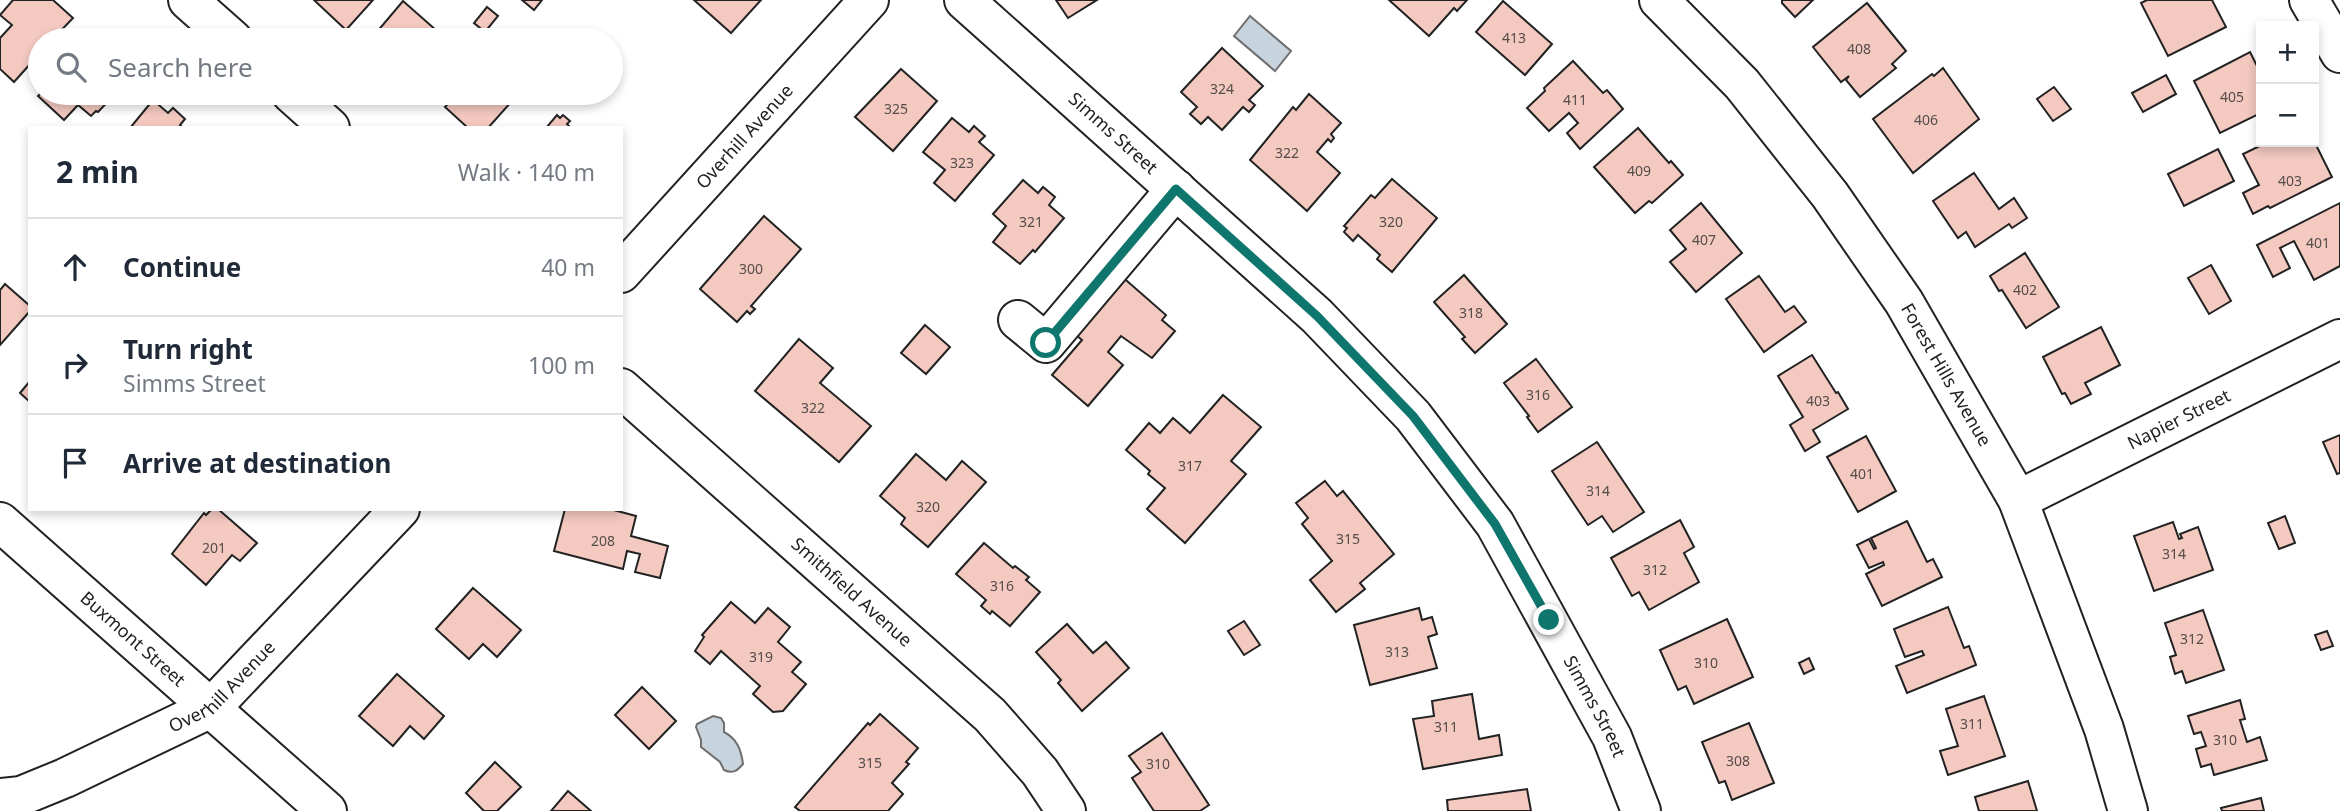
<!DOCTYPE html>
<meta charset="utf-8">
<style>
:root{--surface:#fff;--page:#f2f2f3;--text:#1f2937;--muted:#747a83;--line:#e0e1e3}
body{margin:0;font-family:"Noto Sans",sans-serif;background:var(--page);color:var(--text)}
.controls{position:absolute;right:21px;top:21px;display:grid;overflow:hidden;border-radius:0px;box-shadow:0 4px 10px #0003}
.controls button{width:63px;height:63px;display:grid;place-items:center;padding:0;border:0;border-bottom:2px solid var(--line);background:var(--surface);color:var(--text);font:35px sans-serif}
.stop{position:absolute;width:21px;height:21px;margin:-16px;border:5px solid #0f766e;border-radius:50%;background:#fff}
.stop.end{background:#0f766e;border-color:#fff;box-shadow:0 2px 7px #0008}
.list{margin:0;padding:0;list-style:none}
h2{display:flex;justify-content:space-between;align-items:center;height:91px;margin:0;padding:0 28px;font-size:30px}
h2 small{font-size:23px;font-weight:400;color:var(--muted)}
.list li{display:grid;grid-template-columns:46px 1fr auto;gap:21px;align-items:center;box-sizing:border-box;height:98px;padding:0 28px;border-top:2px solid var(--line)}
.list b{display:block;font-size:26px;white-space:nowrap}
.list p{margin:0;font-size:23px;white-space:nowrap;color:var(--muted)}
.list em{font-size:23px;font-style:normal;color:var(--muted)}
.icon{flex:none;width:38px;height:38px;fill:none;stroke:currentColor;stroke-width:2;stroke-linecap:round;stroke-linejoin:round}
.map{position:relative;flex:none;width:2340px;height:811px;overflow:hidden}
.search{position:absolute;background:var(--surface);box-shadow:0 4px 10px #0003;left:28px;top:28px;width:595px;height:77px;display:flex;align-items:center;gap:18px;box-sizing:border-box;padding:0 24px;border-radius:38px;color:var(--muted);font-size:26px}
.panel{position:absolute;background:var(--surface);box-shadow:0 4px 10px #0003;left:28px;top:126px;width:595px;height:385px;border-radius:0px}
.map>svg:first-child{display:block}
.water{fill:#c7d3dd;stroke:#6f6f6f;stroke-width:2}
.building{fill:#f3c9c0;stroke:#222;stroke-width:2}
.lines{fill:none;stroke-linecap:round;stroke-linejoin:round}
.minor-casing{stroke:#222;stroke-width:42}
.minor{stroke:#fff;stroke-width:38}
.route{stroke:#0f766e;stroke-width:9}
.labels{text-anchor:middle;stroke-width:5;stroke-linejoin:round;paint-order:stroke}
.number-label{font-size:14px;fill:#564c4a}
.street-label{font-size:18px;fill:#222;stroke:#fff}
</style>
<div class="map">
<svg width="2340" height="811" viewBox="0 0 2340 811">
<rect width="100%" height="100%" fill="#fff"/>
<g class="water">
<polygon points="1250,16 1291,51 1275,71 1234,36"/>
<path d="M 713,716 L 721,718 L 724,723 L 724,732 C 737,739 741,749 743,764 C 737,771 733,774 724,770 L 720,762 L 701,747 L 701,740 L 696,727 L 697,724 Z"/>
</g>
<g class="building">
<polygon points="13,0 53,0 73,18 52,40 40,40 40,53 14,82 0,69 0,38 12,25 0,15"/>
<polygon points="314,0 373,0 346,30"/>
<polygon points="522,0 542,0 534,10"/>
<polygon points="694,0 761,0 731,33"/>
<polygon points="1056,0 1097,0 1068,18"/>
<polygon points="1389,0 1467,0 1457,11 1454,8 1429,36"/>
<polygon points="1782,0 1813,0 1795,17 1782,3"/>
<polygon points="2147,0 2212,0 2226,27 2168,56 2141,3"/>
<polygon points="403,1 445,38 443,40 370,40"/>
<polygon points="1503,1 1552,44 1525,75 1476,32"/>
<polygon points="1867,3 1906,51 1892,64 1896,68 1860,97 1846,80 1849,76 1841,82 1813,47"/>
<polygon points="487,7 498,16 485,32 474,23"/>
<polygon points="1222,48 1263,86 1249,100 1255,105 1249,112 1243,107 1222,130 1208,117 1201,124 1190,114 1197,107 1181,92"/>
<polygon points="2250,52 2261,74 2261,113 2220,133 2194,81"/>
<polygon points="1573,61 1603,93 1607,90 1623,109 1580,149 1567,133 1578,123 1569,113 1549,131 1527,108 1545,91 1544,88"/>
<polygon points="1943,68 1979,119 1913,173 1873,119 1932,74 1934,76"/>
<polygon points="901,69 937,101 893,151 855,117"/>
<polygon points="2166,75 2176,94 2143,112 2132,93"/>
<polygon points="2054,87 2071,109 2053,121 2037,99"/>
<polygon points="41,93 116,93 98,112 96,111 91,116 78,105 64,120 38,96"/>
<polygon points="458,93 519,93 488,128 468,128 445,107"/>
<polygon points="1309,94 1341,123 1331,134 1334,138 1331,142 1328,139 1317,152 1340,173 1307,211 1250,160 1293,107 1296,110"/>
<polygon points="153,100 168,113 173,108 185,119 180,125 183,128 130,128"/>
<polygon points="557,115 560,118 563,115 570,121 567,124 571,128 546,128"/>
<polygon points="952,118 969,132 974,126 985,136 979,142 994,155 955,201 934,183 945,170 923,152"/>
<polygon points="1638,128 1669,163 1671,161 1683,175 1652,203 1649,201 1635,213 1594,167"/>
<polygon points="2314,141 2332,177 2270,208 2268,206 2253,214 2243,193 2259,185 2243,154 2268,142"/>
<polygon points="2218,149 2234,181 2184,206 2168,174"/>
<polygon points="1974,173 1999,209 2014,198 2027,218 2012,228 2009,224 1975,247 1966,232 1958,238 1933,201"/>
<polygon points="1392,179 1437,218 1392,272 1377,259 1380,255 1358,235 1353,241 1344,232 1347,228 1344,226 1371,195 1375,198"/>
<polygon points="1023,180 1038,193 1043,187 1055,197 1049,205 1064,218 1035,252 1033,250 1020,264 993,242 1006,226 993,214"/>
<polygon points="1701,203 1742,253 1696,292 1670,262 1686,249 1670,230"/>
<polygon points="2340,203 2340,266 2314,280 2294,241 2280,248 2290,268 2273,277 2257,245"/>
<polygon points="764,216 801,249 751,306 755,309 750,314 747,311 737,322 700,289"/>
<polygon points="2025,253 2059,307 2026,328 2002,290 1999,291 1990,276"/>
<polygon points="2211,265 2231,301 2209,314 2188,278"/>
<polygon points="1119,274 1166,315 1162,320 1175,331 1152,358 1121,336 1108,352 1123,365 1088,406 1052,375 1082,340 1075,334"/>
<polygon points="1464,275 1507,324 1475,353 1462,339 1465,337 1434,302"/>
<polygon points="1759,276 1785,312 1794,306 1806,322 1764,352 1726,299"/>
<polygon points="5,284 30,306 30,311 0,345 0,290"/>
<polygon points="925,325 950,347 926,374 901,353"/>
<polygon points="2101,327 2120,365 2085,383 2091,394 2071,404 2065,393 2062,394 2043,357"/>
<polygon points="799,339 833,368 820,383 871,426 839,462 755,391"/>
<polygon points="1812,355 1836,393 1838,392 1848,409 1813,430 1820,442 1805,451 1790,425 1803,417 1778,376"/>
<polygon points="1536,359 1572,407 1538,432 1527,417 1529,416 1504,383"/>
<polygon points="30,381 30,402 20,393"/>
<polygon points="1223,395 1261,427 1231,461 1246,474 1185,543 1147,509 1165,488 1148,474 1150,471 1126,450 1149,423 1160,433 1173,418 1190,433"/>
<polygon points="2340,435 2340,473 2337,474 2323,442"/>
<polygon points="1866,436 1896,491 1858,512 1827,457"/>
<polygon points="1597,442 1644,512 1613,532 1602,516 1588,525 1552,471"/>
<polygon points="916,454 946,480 962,461 986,482 928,547 901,524 905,518 880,496"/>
<polygon points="1325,481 1337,496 1343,491 1394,554 1360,583 1365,589 1336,612 1310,580 1332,561 1302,524 1308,518 1296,503"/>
<polygon points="212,509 218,509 257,543 240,561 232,555 206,585 172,554 204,513 206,515"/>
<polygon points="565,509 610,509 636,516 631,536 668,546 660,578 635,572 640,554 627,551 623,569 554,551"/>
<polygon points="2285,516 2295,543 2279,549 2268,523"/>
<polygon points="1680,520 1694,547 1684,553 1699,582 1649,610 1639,592 1632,596 1611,558"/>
<polygon points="1907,521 1927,562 1933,559 1942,577 1882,606 1866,574 1884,565 1883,562 1869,568 1857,545 1869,539 1874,549 1876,548 1871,538"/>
<polygon points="2173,522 2179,539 2182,538 2180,534 2198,527 2213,570 2154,591 2134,536"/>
<polygon points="984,543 1013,568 1015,566 1029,577 1026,580 1040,592 1010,626 992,611 990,614 981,606 986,600 956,574"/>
<polygon points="473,588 521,630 497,657 483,644 469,659 436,629"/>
<polygon points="731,602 755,623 768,608 790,627 778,642 801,662 792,672 806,684 783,711 773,712 753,694 760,686 721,651 710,664 695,651 704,637 702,635"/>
<polygon points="1948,607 1964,648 1969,646 1976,665 1907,693 1896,666 1924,655 1922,651 1905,657 1894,629"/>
<polygon points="1419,608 1422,620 1432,617 1437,634 1428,637 1437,668 1370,685 1354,625"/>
<polygon points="2203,610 2224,670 2186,683 2182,671 2175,674 2170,657 2176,655 2165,623"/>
<polygon points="1727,619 1753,677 1694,704 1686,686 1678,690 1660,650"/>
<polygon points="1244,621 1260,645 1244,655 1228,631"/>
<polygon points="1067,624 1093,653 1106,642 1129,668 1082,711 1058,683 1061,680 1036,652"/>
<polygon points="2327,631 2333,646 2321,650 2315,635"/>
<polygon points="1809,658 1814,669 1804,674 1799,663"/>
<polygon points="397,674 444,716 424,739 410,726 393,746 359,716"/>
<polygon points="642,687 676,721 649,749 615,715"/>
<polygon points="1472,694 1479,739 1499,735 1502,755 1423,769 1413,719 1434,716 1432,701"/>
<polygon points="1984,696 2005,756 1948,775 1940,751 1958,746 1946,709"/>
<polygon points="2240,700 2245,719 2240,720 2247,742 2260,737 2267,760 2214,775 2211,764 2201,767 2196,749 2206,746 2201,732 2194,734 2188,716"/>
<polygon points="880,714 918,748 906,762 909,764 892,783 903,794 888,811 800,811 795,807 868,723 870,725"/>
<polygon points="1749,723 1774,783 1732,800 1725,781 1719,783 1702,742"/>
<polygon points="1162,733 1209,805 1200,811 1154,811 1132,778 1141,772 1129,756"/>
<polygon points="495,762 521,787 497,811 484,811 466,793"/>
<polygon points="2028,781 2037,811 1979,811 1975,797"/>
<polygon points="1527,789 1531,811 1448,811 1447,800"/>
<polygon points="568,791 591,811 551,811"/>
<polygon points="2261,798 2264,811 2222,811 2221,808"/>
</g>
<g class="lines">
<g class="minor-casing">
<g id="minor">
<polyline points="188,0 233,40"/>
<path id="s1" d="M 964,0 L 1317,316 L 1413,416 L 1495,524 L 1612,737 L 1641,811"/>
<path id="s2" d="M 1659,0 L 1742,84 L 1830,195 L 1904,302 L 2018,500 L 2104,729 L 2128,811"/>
<polyline points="2309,0 2340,53"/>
<polyline points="291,93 330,128"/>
<path id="s3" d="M 621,273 L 869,0"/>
<polyline points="1018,320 1046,343 1176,189"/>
<path id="s4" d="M 621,388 L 990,715 L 1040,772 L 1066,811"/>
<path id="s5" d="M 2018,500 L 2340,339"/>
<path id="s6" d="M 0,522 L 327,811"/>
<path id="s7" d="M 0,798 L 21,796 L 65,778 L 211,708 L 400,509"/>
</g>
</g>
<use href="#minor" class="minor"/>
</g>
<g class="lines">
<polyline class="route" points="1046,343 1176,189 1317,316 1413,416 1495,524 1549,620"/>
</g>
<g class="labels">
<g class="number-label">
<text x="1514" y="43">413</text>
<text x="1859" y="54">408</text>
<text x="1222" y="94">324</text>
<text x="2232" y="102">405</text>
<text x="1575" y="105">411</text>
<text x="896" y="114">325</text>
<text x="1926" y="125">406</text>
<text x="1287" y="158">322</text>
<text x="962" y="168">323</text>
<text x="1639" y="176">409</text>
<text x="2290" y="186">403</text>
<text x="1031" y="227">321</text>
<text x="1391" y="227">320</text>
<text x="1704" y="245">407</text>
<text x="2318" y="248">401</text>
<text x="751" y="274">300</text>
<text x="2025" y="295">402</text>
<text x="1471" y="318">318</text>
<text x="1538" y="400">316</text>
<text x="1818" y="406">403</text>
<text x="813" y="413">322</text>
<text x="1190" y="471">317</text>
<text x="1862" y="479">401</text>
<text x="1598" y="496">314</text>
<text x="928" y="512">320</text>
<text x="1348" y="544">315</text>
<text x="603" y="546">208</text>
<text x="214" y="553">201</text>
<text x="2174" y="559">314</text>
<text x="1655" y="575">312</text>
<text x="1002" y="591">316</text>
<text x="2192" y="644">312</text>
<text x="1397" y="657">313</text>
<text x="761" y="662">319</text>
<text x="1706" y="668">310</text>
<text x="1972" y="729">311</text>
<text x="1446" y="732">311</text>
<text x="2225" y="745">310</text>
<text x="1738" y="766">308</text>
<text x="870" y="768">315</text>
<text x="1158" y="769">310</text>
</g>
<g class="street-label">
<text dy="6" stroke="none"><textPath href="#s1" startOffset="200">Simms Street</textPath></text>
<text dy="6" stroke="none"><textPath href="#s3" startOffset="184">Overhill Avenue</textPath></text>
<text dy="6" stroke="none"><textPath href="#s2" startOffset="474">Forest Hills Avenue</textPath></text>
<text dy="6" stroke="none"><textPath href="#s5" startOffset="180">Napier Street</textPath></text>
<text dy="6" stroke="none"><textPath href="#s4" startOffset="308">Smithfield Avenue</textPath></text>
<text dy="6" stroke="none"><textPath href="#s6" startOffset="177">Buxmont Street</textPath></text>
<text dy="6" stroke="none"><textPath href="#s7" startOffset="252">Overhill Avenue</textPath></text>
<text dy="6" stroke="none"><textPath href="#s1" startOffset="956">Simms Street</textPath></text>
</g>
</g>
</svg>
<div class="controls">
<button>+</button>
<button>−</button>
</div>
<div class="stop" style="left:1046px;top:343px"></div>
<div class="stop end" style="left:1549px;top:620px"></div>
<div class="search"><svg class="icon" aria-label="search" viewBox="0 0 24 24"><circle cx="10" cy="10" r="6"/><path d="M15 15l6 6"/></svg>Search here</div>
<section class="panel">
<h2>2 min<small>Walk · 140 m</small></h2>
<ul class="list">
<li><svg class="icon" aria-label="ahead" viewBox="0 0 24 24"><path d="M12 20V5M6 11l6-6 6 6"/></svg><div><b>Continue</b></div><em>40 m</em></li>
<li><svg class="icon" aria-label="right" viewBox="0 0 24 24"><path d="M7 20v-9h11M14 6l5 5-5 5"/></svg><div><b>Turn right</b><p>Simms Street</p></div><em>100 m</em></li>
<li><svg class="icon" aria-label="arrive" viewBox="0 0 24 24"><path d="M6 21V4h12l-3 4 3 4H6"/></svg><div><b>Arrive at destination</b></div></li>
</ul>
</section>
</div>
